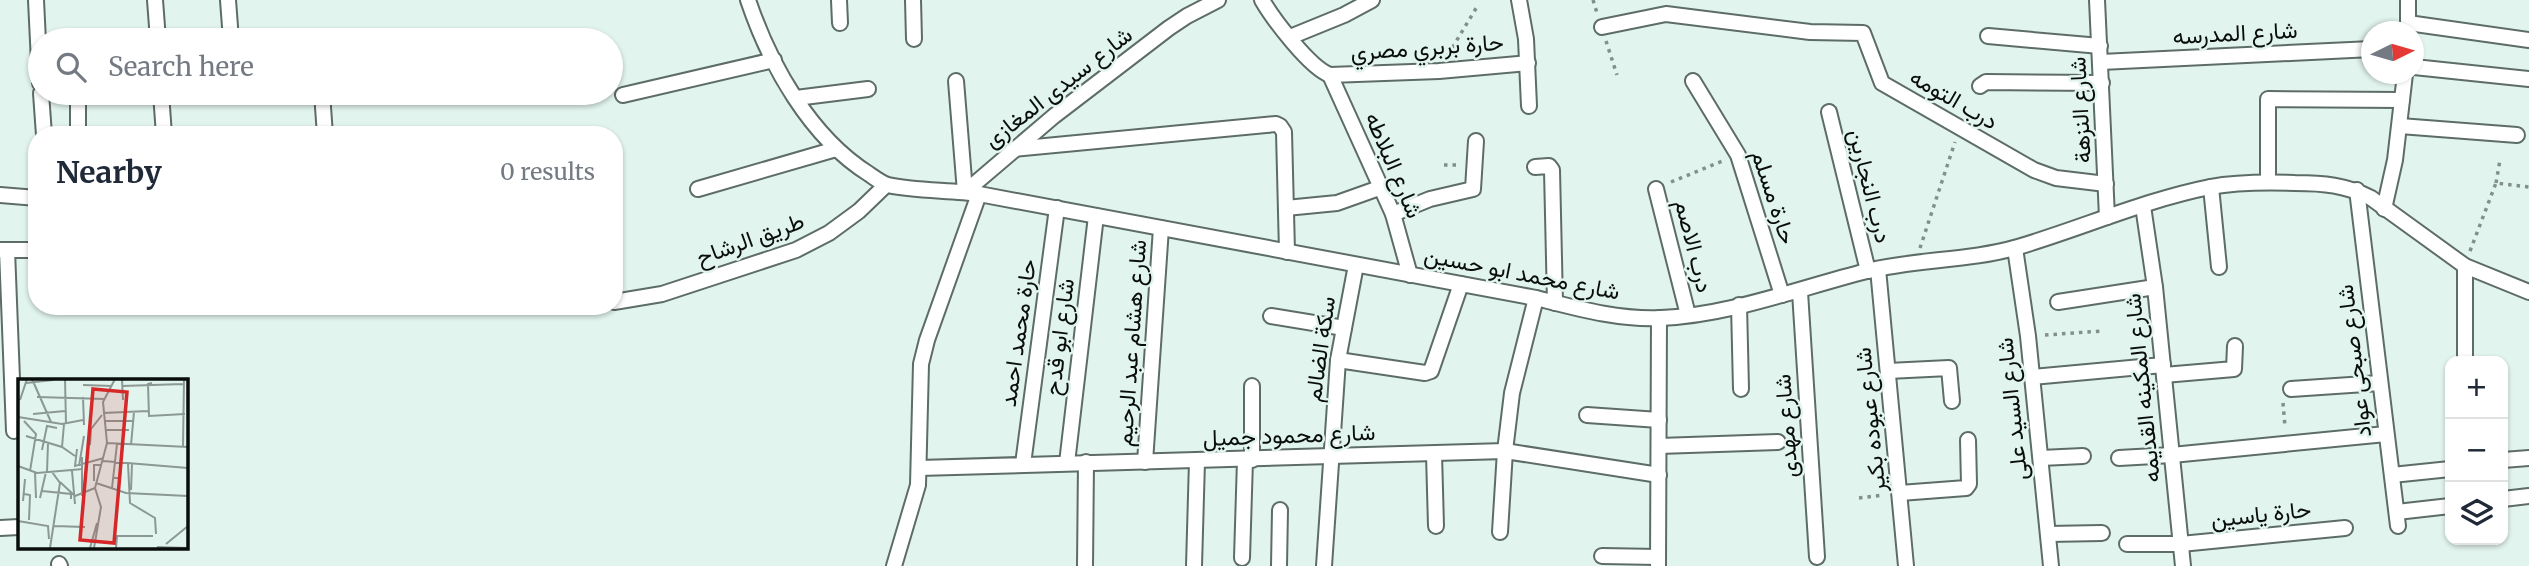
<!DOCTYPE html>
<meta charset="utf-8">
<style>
:root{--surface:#fff;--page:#f6f6f7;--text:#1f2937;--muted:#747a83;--line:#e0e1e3}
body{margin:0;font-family:Merriweather,Vazirmatn,serif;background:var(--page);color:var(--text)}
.controls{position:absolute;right:21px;bottom:21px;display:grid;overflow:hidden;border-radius:14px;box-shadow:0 2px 5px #0004}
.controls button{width:63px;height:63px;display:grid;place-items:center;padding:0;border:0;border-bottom:2px solid var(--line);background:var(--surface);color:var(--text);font:35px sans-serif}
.compass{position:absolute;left:2361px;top:21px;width:63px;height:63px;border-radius:50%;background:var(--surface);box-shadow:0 2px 5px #0004;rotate:85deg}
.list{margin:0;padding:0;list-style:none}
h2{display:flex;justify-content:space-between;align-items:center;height:91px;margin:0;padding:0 28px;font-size:30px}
h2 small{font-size:23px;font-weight:400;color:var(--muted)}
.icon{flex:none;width:38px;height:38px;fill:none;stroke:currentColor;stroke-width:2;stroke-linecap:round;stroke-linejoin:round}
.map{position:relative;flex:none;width:2529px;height:566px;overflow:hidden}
.search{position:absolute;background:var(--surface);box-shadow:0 2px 5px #0004;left:28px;top:28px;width:595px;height:77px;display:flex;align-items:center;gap:18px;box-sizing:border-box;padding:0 24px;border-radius:38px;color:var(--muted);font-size:26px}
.panel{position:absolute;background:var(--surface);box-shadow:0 2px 5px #0004;left:28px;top:126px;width:595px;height:189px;border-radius:28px}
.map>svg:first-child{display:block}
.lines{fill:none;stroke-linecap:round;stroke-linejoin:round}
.street-casing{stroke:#5d6c67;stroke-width:18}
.path{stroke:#838f8b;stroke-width:3.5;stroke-dasharray:3.5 5;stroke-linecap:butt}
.street{stroke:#fff;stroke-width:14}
.labels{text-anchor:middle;stroke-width:5;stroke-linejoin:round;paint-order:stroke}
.street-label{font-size:23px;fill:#090e0d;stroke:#e2f4ee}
.inset-road{fill:none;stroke:#8b9894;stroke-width:2}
.view{fill:#d62828;fill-opacity:0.15;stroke:#d62828;stroke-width:3.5}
.inset-edge{fill:none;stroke:#090e0d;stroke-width:3.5}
</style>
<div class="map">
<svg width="2529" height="566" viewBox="0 0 2529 566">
<rect width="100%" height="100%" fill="#e2f4ee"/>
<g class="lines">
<g class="street-casing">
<g id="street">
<polyline points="36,0 40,83"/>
<polyline points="155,0 158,40"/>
<polyline points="228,0 231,40"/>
<path d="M 748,0 C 770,65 810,137 869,174 C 875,178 881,183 888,185 C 913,191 952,190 979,194 L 1536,298 C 1576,308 1618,320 1661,318 C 1731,315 1799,288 1867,271 C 1916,259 1970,261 2018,247 C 2082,228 2145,200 2210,187 C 2238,182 2266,182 2295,183 C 2323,183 2346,185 2371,198 L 2465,266 L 2529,292"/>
<polyline points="839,0 840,23"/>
<polyline points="913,0 914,39"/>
<path d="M 1262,0 C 1273,19 1310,68 1330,75 L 1439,71 L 1528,63"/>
<polyline points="1519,0 1526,39 1529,106"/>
<polyline points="2097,0 2107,217"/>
<polyline points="2408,0 2408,30"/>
<polyline points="2408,23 2529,40"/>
<polyline points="1602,27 1666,14 1810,32 1863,33 1882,83 2034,170 2056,178 2106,184"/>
<polyline points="1988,36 2100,46"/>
<polyline points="1290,37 1344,15 1372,0"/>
<polyline points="2101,62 2372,49"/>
<polyline points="2414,67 2529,79"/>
<polyline points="1330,75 1393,214 1410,275"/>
<polyline points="956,81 965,192"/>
<polyline points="1693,81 1738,155 1782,295"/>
<polyline points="1980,86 1986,82 2102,83"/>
<polyline points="41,93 44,135"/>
<polyline points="161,93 164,135"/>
<polyline points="322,93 325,135"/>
<polyline points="623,95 774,60"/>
<polyline points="796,98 868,89"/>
<polyline points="1829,112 1868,271"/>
<polyline points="2400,126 2517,135"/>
<polyline points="78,135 78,96 123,96"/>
<polyline points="1013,149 1276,124 1280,126 1284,132 1287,252"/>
<polyline points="1535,167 1549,166 1552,170 1555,303"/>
<polyline points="2268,182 2268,99 2402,100"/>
<polyline points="2211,187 2219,267"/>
<polyline points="698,189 836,149"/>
<polyline points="1656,189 1688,315"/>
<polyline points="2357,190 2398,526"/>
<polyline points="965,192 1054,116 1169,28 1187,16 1218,0"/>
<polyline points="0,195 37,198"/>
<polyline points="2143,206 2155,287 2183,566"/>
<polyline points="1286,208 1337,203 1382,187"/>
<polyline points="2384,209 2395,160 2405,74"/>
<polyline points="1393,214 1430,199 1473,189 1476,141"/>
<polyline points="2015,248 2028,336 2051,566"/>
<polyline points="0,250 37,250"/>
<polyline points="7,250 14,431"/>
<polyline points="2465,266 2465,361"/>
<polyline points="1878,269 1906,566"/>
<polyline points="1800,292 1817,557"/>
<polyline points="614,302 662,294 796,250 829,233 859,211 886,185"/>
<polyline points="2058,302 2155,287"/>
<polyline points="1739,305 1741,389"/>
<polyline points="1271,316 1344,328"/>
<polyline points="1338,360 1425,373 1431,371 1461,284"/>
<polyline points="1888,371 1949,368 1952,401"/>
<polyline points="2164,375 2234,369 2235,346"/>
<polyline points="2032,377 2163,365"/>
<polyline points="2291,389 2380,383"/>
<polyline points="1587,415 1659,420"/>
<polyline points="1659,446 1778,442"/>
<polyline points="1434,454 1436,526"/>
<polyline points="2041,458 2083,456"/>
<polyline points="2119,458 2172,455 2386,434"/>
<polyline points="1252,460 1252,386"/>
<polyline points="2503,460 2529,458"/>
<polyline points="1145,462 1161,228"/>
<polyline points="1067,463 1096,216"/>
<polyline points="1023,464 1057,208"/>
<polyline points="919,468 1505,451 1659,475"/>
<polyline points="2392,475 2450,469"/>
<polyline points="1900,493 1966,488 1969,484 1968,440"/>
<polyline points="2503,499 2529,496"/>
<polyline points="2397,512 2450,506"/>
<polyline points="0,528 19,527"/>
<polyline points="1500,532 1505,451 1512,393 1536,298"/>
<polyline points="2048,534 2102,533"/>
<polyline points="2127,544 2181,544 2345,528"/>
<polyline points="1602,556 1658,557"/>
<polyline points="1242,558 1245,460"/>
<polyline points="59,564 60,566"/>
<polyline points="894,566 918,485 921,364 927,340 979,194"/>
<polyline points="1085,566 1086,462"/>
<polyline points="1194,566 1197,461"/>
<polyline points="1279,566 1280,510"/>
<polyline points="1324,566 1338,360 1356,265"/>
<polyline points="1658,566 1659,318"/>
</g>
</g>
<g class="path">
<polyline points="1593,0 1597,13"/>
<polyline points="1606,41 1617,75"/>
<polyline points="1448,55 1478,5"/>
<polyline points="1444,165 1459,165"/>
<polyline points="1671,182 1725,160"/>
<polyline points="2496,183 2500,160"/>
<polyline points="1920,248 1955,142"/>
<polyline points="2470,251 2496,183 2529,187"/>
<polyline points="2045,335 2102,331"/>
<polyline points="2283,403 2285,427"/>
<polyline points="1859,498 1884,495"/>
</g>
<use href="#street" class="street"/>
</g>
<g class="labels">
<g class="street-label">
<text transform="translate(2235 33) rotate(-3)" y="8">شارع المدرسه</text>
<text transform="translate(1427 47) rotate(-4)" y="8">حارة بربري مصري</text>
<text transform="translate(1058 87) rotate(-38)" y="8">شارع سيدى المغازى</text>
<text transform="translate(1954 99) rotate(30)" y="8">درب التومه</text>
<text transform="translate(2080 110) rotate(-93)" y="8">شارع النزهة</text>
<text transform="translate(1394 165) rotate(67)" y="8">شارع البلاطه</text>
<text transform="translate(1870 186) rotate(76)" y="8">درب النجارين</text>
<text transform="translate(1774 197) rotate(72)" y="8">حارة مسلم</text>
<text transform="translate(750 239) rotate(-20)" y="8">طريق الرشاح</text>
<text transform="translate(1694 246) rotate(76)" y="8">درب الاصم</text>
<text transform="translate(1522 273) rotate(11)" y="8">شارع محمد ابو حسين</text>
<text transform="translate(1018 333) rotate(-82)" y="8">حارة محمد احمد</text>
<text transform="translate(1059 337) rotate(-83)" y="8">شارع ابو قدح</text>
<text transform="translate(1131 343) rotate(-86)" y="8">شارع هشام عبد الرحيم</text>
<text transform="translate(1320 349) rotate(-82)" y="8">سكة الضالم</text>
<text transform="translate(2354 361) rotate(-97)" y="8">شارع صبحى عواد</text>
<text transform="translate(2142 388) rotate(-96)" y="8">شارع المكينه القديمه</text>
<text transform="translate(2012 409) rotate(-96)" y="8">شارع السيد على</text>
<text transform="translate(1870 420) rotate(-96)" y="8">شارع عبوده بكير</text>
<text transform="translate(1786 426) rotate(-94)" y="8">شارع مهدى</text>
<text transform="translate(1289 435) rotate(-2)" y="8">شارع محمود جميل</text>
<text transform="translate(2261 514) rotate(-6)" y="8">حارة ياسين</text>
</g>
</g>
<g transform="translate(18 379)">
<rect width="170" height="170" fill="#e2f4ee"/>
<path class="inset-road" d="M 14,0 L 33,43M 47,0 L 48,45M 104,0 L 105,21M 8,4 L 35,1M 134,4 L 130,5 L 131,37 L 167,35M 65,6 L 94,7M 104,7 L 165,5M 19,18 L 87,20M 65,18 L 66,46M 2,21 L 9,0M 85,34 L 130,32M 15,35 L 47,32M 0,38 L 44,45 L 65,41M 6,42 L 18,55 L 12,92M 87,42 L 115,42M 88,51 L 111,51M 8,57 L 44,68 L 57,77M 89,64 L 170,68M 72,66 L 73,50 L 84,36M 113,66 L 116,33M 44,68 L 46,45M 165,68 L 166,0M 59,70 L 57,87 L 86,79M 24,71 L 29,47 L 39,49M 85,82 L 170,89M 110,85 L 112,124 L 137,139 L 138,155M 0,87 L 19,94 L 65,90M 61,87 L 66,57M 54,92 L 57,125M 17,93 L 18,119M 29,93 L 30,64M 95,99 L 102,99 L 103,85M 76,102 L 76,86 L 84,86M 42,103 L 57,117 L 77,109M 78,104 L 108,114 L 170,117M 77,109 L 89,64 L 85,23 L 97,0M 94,109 L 99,65M 113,111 L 114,85M 24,112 L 53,115 L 53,120M 6,115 L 12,116 L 11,141M 64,117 L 64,78M 22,119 L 28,93M 5,122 L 7,100M 0,142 L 30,147 L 31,160M 36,147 L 67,148M 148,165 L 170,147M 139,168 L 170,169M 32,169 L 42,104 L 34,93M 72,169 L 79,144M 76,169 L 83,128 L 77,109M 98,169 L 99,157 L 135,157"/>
<path class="view" d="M 75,10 L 109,13 L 96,164 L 62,161 Z"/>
<rect width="170" height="170" class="inset-edge"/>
</g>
</svg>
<div class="controls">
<button>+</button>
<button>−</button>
<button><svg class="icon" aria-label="layers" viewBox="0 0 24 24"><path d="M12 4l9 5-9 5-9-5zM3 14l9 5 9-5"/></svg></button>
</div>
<svg class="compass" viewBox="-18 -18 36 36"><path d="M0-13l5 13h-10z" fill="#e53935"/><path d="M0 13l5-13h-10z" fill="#747a83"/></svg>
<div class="search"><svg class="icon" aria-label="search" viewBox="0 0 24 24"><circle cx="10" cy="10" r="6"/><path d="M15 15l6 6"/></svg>Search here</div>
<section class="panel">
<h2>Nearby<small>0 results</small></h2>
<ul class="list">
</ul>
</section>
</div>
